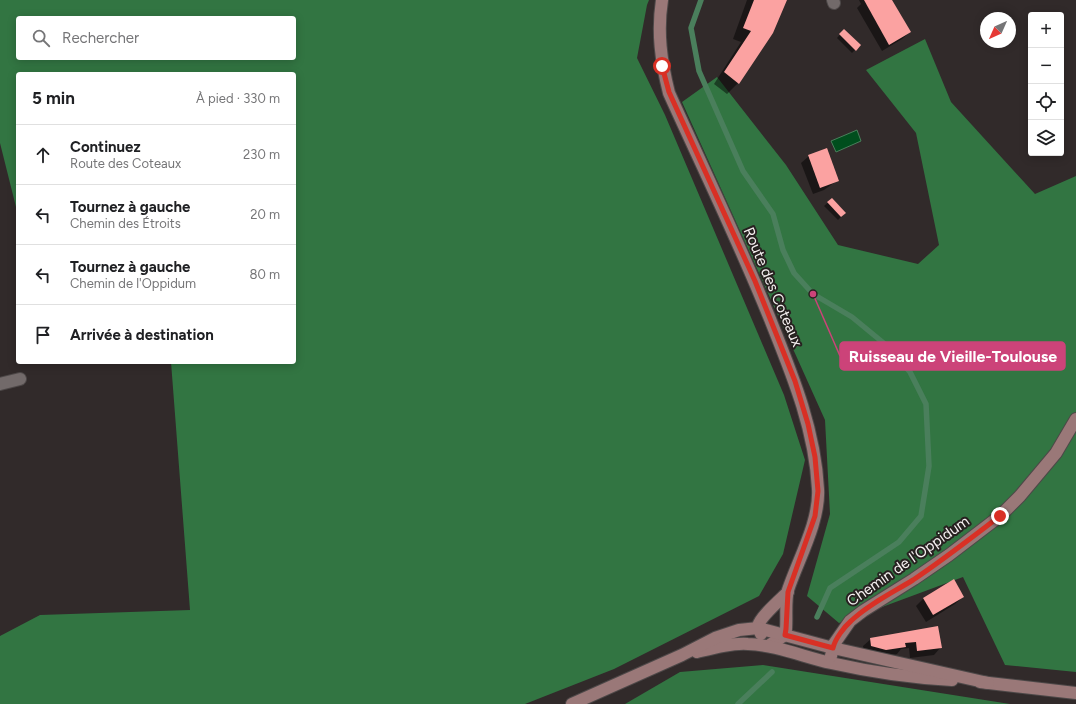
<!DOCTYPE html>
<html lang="fr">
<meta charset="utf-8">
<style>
:root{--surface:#fff;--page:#f6f6f6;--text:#202124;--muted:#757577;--line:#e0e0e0}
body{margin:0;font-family:Figtree,sans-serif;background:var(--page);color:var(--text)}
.controls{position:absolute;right:12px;top:12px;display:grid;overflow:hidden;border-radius:4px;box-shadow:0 2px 10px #0003}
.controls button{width:36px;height:36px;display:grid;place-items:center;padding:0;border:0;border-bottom:1px solid var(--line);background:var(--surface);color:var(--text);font:20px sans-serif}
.compass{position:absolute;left:980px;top:12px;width:36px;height:36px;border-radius:50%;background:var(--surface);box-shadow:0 2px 10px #0003;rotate:225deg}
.stop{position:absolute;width:12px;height:12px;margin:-9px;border:3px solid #d93025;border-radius:50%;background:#fff}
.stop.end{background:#d93025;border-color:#fff;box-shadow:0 1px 4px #0008}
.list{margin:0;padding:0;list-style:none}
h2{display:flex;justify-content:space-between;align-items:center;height:52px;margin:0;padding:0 16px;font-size:17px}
h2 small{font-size:13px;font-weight:400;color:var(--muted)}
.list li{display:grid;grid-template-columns:26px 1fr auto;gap:12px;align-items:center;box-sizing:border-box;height:60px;padding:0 16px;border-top:1px solid var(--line)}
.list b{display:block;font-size:15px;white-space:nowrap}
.list p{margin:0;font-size:13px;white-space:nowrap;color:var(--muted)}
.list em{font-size:13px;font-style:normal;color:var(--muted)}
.icon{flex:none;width:22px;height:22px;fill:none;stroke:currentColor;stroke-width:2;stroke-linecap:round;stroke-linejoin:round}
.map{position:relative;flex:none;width:1076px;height:704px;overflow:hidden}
.search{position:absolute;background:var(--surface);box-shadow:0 2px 10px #0003;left:16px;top:16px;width:280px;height:44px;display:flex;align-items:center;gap:10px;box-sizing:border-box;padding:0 14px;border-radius:4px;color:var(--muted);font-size:15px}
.panel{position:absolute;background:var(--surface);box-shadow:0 2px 10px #0003;left:16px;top:72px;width:280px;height:292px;border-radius:4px}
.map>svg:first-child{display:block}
.forest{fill:#327542;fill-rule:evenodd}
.water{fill:#004e1d;stroke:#4a7f5c}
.shadow{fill:#0007}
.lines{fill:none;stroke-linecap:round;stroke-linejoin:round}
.stream{stroke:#4a7f5c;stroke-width:5.5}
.building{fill:#fba2a1}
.street-casing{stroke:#4d4848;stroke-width:14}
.secondary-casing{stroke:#4d4848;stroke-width:14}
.street{stroke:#726a6a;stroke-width:12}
.secondary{stroke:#9a7878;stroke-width:12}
.route{stroke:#d93025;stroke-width:5}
.labels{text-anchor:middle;stroke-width:4;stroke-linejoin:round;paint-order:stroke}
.street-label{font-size:15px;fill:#f5f0f0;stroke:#272120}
.leader{fill:none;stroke:#cc4379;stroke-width:1.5}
.callout-dot{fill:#cc4379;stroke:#272120;stroke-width:1.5}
.callout{fill:#cc4379;stroke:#cc4379;stroke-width:1.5}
.callout-label{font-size:16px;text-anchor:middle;font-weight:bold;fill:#fff}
</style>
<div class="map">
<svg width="1076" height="704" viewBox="0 0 1076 704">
<rect width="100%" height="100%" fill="#312a2a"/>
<g class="forest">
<path d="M 0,0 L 649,0 L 647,5 L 637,58 L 665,115 L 784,395 L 805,460 L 783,554 L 759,596 L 614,669 L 525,704 L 0,704 L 0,636 L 40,615 L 190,610 L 171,362 L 294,362 L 294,74 L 18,74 L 18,215 L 0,143 ZM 18,18 L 294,18 L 294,58 L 18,58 Z"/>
<polygon points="925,39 951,102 1035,194 1076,176 1076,672 1005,665 963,577 839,623 807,596 830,514 825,420 682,102 717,77 786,165 838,245 918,264 939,245 916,133 866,70"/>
<polygon points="763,665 1010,704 625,704 680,672"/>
</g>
<polygon class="water" points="857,130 861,141 836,152 831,141"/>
<g class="shadow">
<polygon points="747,0 785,0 738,83 727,94 714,84 741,42 733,39"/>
<polygon points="859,0 891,0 910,32 902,39 882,51 857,8 861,4"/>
<polygon points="844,30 860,45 852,53 837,38"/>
<polygon points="809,156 838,180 824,190 813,194 801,163"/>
<polygon points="832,199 845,213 838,220 824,206"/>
<polygon points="963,597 955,604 926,622 916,606 924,598"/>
<polygon points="937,627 941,647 934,655 910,658 909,648 901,649 897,654 878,657 864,653 863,646 871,639"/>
</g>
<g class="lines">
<g class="stream">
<polyline points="701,0 691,28 699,71 743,171 773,214 783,250 794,273 813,294 852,317 886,345 910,372 926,404 929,466 921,516 899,542 830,588 817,617"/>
<polyline points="738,704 772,672"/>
</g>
</g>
<g class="building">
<polygon points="754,0 787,0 773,33 739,84 724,72 751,31 743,28"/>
<polygon points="864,0 892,0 911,32 889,45"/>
<polygon points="844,29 861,45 856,51 839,34"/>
<polygon points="827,148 839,181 820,188 808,155"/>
<polygon points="832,198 846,213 841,217 827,202"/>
<polygon points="954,579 964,597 933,615 923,598"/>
<polygon points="938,626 942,648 917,651 916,642 905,643 906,647 886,650 871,646 870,638"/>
</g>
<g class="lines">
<g class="street-casing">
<g id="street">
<polyline points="833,0 834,3"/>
<polyline points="0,384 20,379"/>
</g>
</g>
<g class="secondary-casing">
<g id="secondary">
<path d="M 662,0 C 657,32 661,61 669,93 C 703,168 739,242 770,319 C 792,374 815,429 818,489 C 820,521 798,560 788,590 C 785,601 787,618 786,629 L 785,635 L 768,646"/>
<path d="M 761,634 C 760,631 758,629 758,626 C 760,617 781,599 788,592"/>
<path d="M 697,652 C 713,648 731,643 748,644 C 776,645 804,657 831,663 C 871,672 911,678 952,680"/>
<polyline points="831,656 834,644 850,621 863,611 914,579 949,555 1000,516 1020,496 1056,453 1076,419"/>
<polyline points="980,682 1076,693"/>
<polyline points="572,704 682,655 715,638 739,630 758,628 833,648 988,683"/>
</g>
</g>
<use href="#street" class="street"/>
<use href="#secondary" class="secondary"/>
</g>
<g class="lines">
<path class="route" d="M 662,66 L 669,92 L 755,281 L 795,381 L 808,424 L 815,457 L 818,491 L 815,516 L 788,592 L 786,629 L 785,635 L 833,648 C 835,639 844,627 851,621 C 869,604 892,593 913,580 C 943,560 971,538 1000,516"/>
</g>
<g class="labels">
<g class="street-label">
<text transform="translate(773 287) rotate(67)" y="5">Route des Coteaux</text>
<text transform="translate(908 561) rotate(-35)" y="5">Chemin de l'Oppidum</text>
</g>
</g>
<path class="leader" d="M813 294L840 356"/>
<circle class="callout-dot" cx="813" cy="294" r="4"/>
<rect class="callout" x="840" y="342" width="225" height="28" rx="4"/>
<g class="callout-label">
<text x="953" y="362">Ruisseau de Vieille-Toulouse</text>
</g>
</svg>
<div class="controls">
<button>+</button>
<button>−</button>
<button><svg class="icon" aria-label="locate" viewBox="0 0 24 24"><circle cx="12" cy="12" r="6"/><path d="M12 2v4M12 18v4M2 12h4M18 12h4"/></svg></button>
<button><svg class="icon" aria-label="layers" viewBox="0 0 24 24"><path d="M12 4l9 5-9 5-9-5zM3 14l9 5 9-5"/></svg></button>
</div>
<svg class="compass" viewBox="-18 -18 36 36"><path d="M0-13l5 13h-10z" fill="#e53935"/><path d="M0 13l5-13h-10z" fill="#757577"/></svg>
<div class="stop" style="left:662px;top:66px"></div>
<div class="stop end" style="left:1000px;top:516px"></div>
<div class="search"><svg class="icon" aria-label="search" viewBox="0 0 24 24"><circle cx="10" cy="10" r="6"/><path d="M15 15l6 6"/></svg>Rechercher</div>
<section class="panel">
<h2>5 min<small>À pied · 330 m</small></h2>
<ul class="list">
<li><svg class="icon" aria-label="ahead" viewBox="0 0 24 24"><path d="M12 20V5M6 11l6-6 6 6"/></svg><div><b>Continuez</b><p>Route des Coteaux</p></div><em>230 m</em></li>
<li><svg class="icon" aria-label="left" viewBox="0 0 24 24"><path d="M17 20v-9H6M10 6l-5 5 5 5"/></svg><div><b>Tournez à gauche</b><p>Chemin des Étroits</p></div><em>20 m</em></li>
<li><svg class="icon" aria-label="left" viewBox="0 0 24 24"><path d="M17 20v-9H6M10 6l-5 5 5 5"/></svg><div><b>Tournez à gauche</b><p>Chemin de l'Oppidum</p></div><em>80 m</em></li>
<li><svg class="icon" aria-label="arrive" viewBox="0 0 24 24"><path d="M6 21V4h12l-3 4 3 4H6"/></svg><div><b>Arrivée à destination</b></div></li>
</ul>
</section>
</div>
